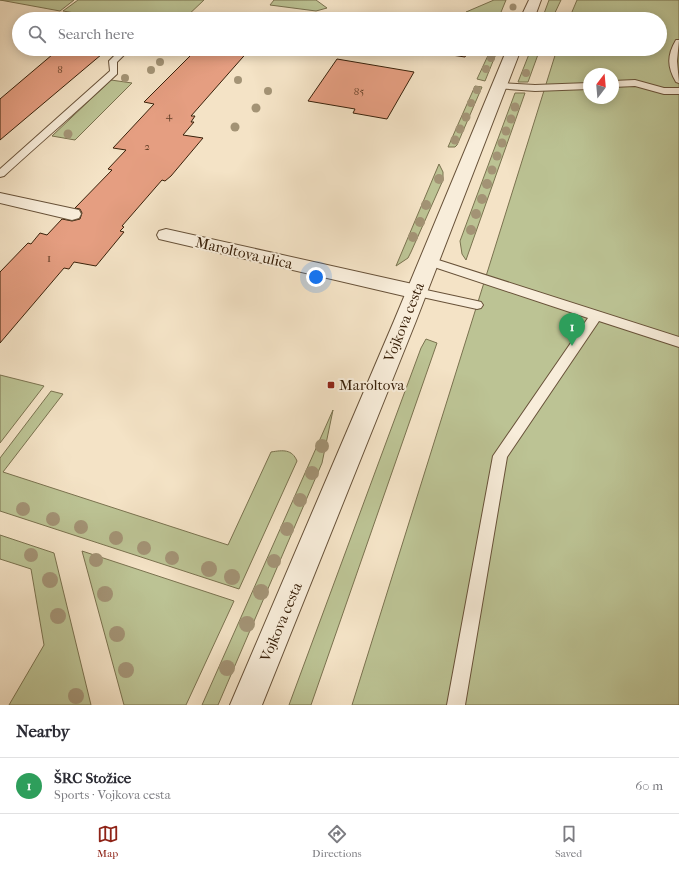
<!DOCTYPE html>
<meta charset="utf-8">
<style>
:root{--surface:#fff;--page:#f7f7f7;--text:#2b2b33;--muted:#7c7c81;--line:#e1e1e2;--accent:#8f2418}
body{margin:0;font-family:"IM FELL French Canon",serif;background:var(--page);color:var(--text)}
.compass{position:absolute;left:583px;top:68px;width:36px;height:36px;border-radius:50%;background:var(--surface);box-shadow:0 2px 10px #0003;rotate:16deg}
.you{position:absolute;left:316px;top:277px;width:14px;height:14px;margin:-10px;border:3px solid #fff;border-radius:50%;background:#1a73e8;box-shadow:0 0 0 6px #1a73e833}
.badge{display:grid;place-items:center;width:26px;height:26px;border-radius:50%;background:var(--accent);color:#fff;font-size:13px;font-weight:700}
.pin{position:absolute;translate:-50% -33px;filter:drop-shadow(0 1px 2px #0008)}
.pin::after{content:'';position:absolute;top:21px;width:14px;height:12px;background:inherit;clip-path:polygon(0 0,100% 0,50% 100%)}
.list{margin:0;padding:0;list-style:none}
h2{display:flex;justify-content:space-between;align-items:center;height:52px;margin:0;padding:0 16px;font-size:17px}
h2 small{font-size:13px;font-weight:400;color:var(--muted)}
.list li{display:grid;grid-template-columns:26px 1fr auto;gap:12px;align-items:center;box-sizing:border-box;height:56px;padding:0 16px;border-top:1px solid var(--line)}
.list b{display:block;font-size:15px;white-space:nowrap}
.list p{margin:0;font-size:13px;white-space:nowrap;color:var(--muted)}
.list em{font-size:13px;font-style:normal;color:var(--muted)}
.icon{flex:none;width:22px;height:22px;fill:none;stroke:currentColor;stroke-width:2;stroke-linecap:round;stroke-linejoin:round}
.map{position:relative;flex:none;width:679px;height:705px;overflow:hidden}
.search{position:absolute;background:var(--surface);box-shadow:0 2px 10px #0003;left:12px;right:12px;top:12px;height:44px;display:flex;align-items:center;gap:10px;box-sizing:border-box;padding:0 14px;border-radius:22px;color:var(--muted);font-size:15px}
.sheet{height:108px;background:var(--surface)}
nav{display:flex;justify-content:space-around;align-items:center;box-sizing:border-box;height:56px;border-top:1px solid var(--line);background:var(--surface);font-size:11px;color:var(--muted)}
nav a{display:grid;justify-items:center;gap:2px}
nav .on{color:var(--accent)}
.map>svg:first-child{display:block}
.green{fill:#bcc394;stroke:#7a724f;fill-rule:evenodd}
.building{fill:#e59e81;stroke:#39210a}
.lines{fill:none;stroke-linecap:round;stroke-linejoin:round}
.service-casing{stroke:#685239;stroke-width:2}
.minor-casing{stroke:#685239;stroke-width:2}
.tertiary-casing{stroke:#685239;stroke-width:2}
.service{fill:#f8edda;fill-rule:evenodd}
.minor{fill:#f8edda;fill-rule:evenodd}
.tertiary{fill:#f8edda;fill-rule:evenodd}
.tree{fill:#a39375}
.poi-dot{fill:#8f2418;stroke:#f8edda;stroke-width:1.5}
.labels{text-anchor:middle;stroke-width:4;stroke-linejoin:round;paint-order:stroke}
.far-number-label{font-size:11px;fill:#644028}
.number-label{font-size:13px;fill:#644028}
.street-label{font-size:15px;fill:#39210a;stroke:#f8edda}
.poi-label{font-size:15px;fill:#39210a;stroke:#f8edda;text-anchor:start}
</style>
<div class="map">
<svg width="679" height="705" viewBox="0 0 679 705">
<rect width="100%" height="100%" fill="#f4e3c6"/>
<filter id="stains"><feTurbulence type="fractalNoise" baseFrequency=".005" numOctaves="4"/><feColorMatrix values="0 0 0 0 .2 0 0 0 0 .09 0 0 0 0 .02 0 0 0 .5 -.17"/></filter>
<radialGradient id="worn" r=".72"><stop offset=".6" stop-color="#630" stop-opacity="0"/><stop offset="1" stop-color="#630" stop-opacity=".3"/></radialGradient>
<g class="green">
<polygon points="0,0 74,0 60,11"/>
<polygon points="78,0 204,0 184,19 109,19 63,11"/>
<polygon points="274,0 316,0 327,8 316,11 270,5"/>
<polygon points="494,0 506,0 499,17 466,12"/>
<polygon points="549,0 561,0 552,19 542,19"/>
<path d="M 577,0 L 679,0 L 679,705 L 352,705 L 557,49 L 660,49 L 660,19 L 569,19 ZM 589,74 L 613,74 L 613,98 L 589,98 Z"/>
<polygon points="491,49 498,49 485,81 477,79"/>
<polygon points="531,49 540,49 528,82 518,82"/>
<polygon points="111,80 132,83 75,140 52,136"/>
<polygon points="475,86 482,87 457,145 455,147 448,147"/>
<polygon points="515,93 525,93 466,260 462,254 460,241"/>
<polygon points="439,164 443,172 443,180 411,252 408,258 396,266"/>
<polygon points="426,339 437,343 311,705 289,705 421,348"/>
<polygon points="0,375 44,386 0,443"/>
<path d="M 51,391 L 63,394 L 3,472 L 228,545 L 271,452 C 283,450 292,449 297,461 L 239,589 L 0,511 L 0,458 Z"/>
<polygon points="333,410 322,463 218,705 202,705"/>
<polygon points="0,535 54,553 91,705 9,705 44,645 31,569 0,559"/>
<polygon points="82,551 234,601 186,705 124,705"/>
</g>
<g class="building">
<polygon points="59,49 108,49 0,140 0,99"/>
<polygon points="197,49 250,49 191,116 195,116 191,122 194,122 183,135 203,138 171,176 165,181 162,180 122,226 124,227 120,231 124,232 96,266 74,262 69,269 64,268 0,343 0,272 28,243 31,244 40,233 47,235 62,219 72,221 80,219 82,213 80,209 75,208 112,170 108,169 126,150 113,148 154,104 144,102"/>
<polygon points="426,49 469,49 465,57 425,51"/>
<polygon points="337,59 414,72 387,119 353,113 355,109 308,101"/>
</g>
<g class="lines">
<g class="service-casing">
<g id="service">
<path d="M 676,40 L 679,40 L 677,61 L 679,83 L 676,82 C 667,67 667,55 676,40 Z"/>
<path d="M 121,49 L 130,49 L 117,62 L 117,74 C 80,109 41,142 4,176 L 0,177 L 0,169 L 110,71 L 109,61 Z"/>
<polygon points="635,80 664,88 679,88 679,94 664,94 635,86 613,87 613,81"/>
<polygon points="499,83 535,85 589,83 589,89 535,91 496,88 496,84"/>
<polygon points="429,257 679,337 679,347 599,321 507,457 465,705 447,705 493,456 588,318 425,264 423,261"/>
<polygon points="417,288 477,301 481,302 483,305 481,308 477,309 413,295 411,292 413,289"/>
</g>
</g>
<g class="minor-casing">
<g id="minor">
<polygon points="0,193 79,210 81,214 79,218 72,220 0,203"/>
<polygon points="166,229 417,285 424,287 427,292 424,297 417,299 159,239 157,235 159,231"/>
</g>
</g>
<g class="tertiary-casing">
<g id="tertiary">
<polygon points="529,0 541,0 534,19 520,19"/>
<polygon points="507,49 521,49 416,321 262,705 230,705 394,321"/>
</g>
</g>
<use href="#service" class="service"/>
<use href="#minor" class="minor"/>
<use href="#tertiary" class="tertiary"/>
</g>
<g class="tree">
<circle cx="513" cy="7" r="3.5"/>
<circle cx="491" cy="58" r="4"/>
<circle cx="160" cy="62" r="4"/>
<circle cx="486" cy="69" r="4"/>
<circle cx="151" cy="70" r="4"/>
<circle cx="526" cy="73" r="4"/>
<circle cx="125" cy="78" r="4"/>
<circle cx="238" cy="80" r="4"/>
<circle cx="477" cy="90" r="4"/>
<circle cx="268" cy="91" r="4"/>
<circle cx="471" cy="103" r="4"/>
<circle cx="515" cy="107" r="4.5"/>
<circle cx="256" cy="108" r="4.5"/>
<circle cx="466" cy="117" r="4.5"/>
<circle cx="511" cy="119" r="4.5"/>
<circle cx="235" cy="127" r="4.5"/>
<circle cx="460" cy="129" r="4.5"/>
<circle cx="506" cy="131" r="4.5"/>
<circle cx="68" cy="134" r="4.5"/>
<circle cx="455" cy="140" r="4.5"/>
<circle cx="502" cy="143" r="4.5"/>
<circle cx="497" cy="156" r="4.5"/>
<circle cx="492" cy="170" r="4.5"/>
<circle cx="439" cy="179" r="5"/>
<circle cx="487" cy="184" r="5"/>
<circle cx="482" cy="199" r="5"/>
<circle cx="426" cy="205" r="5"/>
<circle cx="476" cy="214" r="5"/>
<circle cx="420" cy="222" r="5"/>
<circle cx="471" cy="230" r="5"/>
<circle cx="413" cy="237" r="5"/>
<circle cx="322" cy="446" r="7"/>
<circle cx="312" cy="473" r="7"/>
<circle cx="300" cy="500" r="7"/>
<circle cx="23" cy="509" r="7"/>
<circle cx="53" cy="519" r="7"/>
<circle cx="81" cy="527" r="7"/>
<circle cx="287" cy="529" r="7"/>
<circle cx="116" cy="538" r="7"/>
<circle cx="144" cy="548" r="7"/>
<circle cx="31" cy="555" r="7"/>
<circle cx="172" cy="558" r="7"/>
<circle cx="96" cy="560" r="7"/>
<circle cx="274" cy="561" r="7"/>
<circle cx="209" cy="569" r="8"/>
<circle cx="232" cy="577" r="8"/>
<circle cx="50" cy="580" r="8"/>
<circle cx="261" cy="592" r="8"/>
<circle cx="105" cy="594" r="8"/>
<circle cx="58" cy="616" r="8"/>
<circle cx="247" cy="624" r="8"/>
<circle cx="117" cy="634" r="8"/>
<circle cx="227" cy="668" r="8"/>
<circle cx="126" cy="670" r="8"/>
<circle cx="76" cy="696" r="8"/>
</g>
<rect class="poi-dot" x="327" y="381" width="8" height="8" rx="2"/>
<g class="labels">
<g class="far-number-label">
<text x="60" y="73">8</text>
<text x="359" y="95">85</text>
<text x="169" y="119">4</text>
<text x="147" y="150">2</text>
</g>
<g class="number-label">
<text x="49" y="262">1</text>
</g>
<g class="street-label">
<text transform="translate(244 253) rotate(13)" y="5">Maroltova ulica</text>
<text transform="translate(404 322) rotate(-68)" y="5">Vojkova cesta</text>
<text transform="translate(281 622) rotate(-67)" y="5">Vojkova cesta</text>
</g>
<g class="poi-label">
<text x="339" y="390">Maroltova</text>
</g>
</g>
<rect width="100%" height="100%" filter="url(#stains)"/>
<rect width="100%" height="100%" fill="url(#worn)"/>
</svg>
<svg class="compass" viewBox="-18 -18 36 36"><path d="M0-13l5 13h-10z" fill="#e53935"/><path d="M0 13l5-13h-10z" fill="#7c7c81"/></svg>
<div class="you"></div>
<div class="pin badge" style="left:572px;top:346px;background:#2e9e5b">1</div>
<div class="search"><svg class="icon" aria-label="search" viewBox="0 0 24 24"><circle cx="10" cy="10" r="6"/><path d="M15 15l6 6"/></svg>Search here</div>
</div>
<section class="sheet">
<h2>Nearby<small></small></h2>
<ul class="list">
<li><span class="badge" style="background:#2e9e5b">1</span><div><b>ŠRC Stožice</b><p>Sports · Vojkova cesta</p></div><em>60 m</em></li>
</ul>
</section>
<nav>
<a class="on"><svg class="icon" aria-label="map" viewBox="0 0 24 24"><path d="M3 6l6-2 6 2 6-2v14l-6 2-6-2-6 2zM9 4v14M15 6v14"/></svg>Map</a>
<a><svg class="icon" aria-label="directions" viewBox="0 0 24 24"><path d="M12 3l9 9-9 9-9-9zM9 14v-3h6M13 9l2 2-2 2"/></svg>Directions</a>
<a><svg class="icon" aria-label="saved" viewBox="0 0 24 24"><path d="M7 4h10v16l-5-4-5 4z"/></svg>Saved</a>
</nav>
